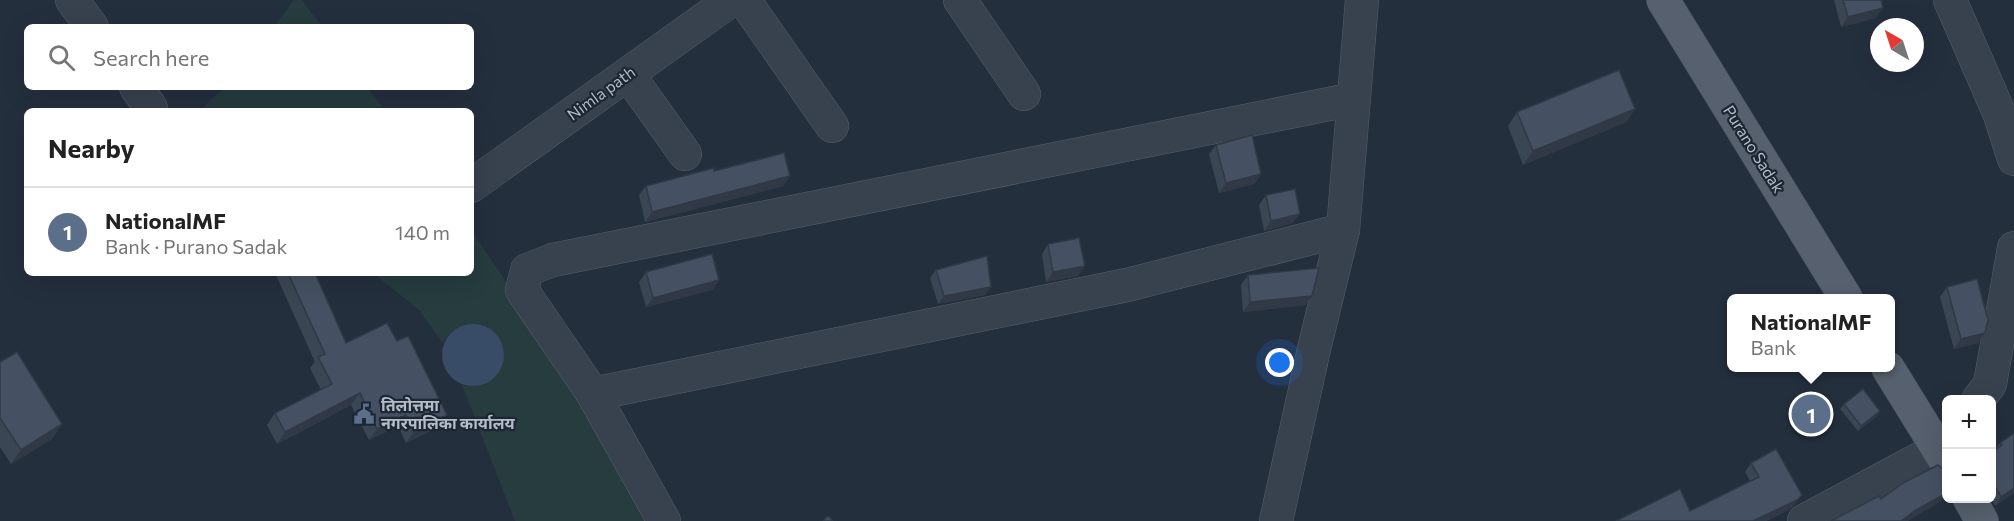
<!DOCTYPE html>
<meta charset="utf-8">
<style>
:root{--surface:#fff;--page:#f2f2f2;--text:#222;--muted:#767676;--line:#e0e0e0;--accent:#516482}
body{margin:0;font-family:Commissioner,"Noto Sans Devanagari",sans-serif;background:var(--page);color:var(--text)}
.controls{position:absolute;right:18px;bottom:18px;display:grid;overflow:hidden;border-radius:9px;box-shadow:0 6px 24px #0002}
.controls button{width:54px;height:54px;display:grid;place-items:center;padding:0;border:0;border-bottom:2px solid var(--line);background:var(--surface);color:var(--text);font:30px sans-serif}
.compass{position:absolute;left:1870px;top:18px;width:54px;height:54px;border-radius:50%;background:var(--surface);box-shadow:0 6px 24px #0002;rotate:321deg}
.you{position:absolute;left:1280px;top:363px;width:21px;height:21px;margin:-15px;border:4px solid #fff;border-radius:50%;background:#1a73e8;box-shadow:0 0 0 9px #1a73e833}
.badge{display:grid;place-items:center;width:39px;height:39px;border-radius:50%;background:var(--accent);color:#fff;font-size:20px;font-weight:700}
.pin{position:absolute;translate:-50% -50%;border:3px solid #fff;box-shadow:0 2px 6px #0006}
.popup{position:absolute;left:1727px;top:294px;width:168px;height:78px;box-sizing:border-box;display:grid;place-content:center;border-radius:9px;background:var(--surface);filter:drop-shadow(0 2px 4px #0005);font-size:20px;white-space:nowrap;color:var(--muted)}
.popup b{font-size:22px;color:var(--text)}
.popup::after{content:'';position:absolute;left:50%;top:100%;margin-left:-12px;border:12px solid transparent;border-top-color:var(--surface)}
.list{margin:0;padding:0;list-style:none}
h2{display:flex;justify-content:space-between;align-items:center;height:78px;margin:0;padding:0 24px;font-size:26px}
h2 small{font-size:20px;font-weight:400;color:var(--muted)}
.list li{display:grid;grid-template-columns:39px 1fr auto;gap:18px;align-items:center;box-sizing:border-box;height:90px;padding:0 24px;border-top:2px solid var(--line)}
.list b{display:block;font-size:22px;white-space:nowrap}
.list p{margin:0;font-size:20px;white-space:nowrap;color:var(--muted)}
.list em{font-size:20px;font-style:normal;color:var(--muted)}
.icon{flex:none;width:33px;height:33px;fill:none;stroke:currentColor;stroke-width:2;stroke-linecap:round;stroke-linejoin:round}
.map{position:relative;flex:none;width:2014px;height:521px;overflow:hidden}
.search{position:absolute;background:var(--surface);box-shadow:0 6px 24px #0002;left:24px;top:24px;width:450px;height:66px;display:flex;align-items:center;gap:15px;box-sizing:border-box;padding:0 21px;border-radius:9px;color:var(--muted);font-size:22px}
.panel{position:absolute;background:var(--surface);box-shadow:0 6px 24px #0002;left:24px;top:108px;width:450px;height:168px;border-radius:9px}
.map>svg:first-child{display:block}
.green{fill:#263c3f}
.water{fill:#394c67}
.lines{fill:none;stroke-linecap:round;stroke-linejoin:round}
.minor-casing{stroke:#565f6c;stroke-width:34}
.major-casing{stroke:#414a57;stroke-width:34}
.minor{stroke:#38414e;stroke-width:33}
.major{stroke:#56606e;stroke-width:33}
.wall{fill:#3b4654}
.shaded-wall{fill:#303945}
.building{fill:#455162;stroke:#303945;stroke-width:1.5}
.labels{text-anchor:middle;stroke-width:4.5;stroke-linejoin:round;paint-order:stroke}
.street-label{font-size:16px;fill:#b4bcc9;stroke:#1d2633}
.poi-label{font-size:16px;font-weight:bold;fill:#b4bcc9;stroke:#1d2633;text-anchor:start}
</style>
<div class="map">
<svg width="2014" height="521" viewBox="0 0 2014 521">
<rect width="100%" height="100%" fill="#242f3e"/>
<g class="green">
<polygon points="294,0 302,0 322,27 274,27"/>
<polygon points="225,87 367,87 385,111 199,111"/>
<path d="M 471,230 L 501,274 L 563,377 L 583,404 L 653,521 L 515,521 L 462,385 C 481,388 495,380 503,363 L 488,327 C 470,321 454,326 443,343 L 419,310 L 373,273 L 471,273 Z"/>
</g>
<circle class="water" cx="473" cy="355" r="31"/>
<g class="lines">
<g class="minor-casing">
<g id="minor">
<polyline points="72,0 92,27"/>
<polyline points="744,0 832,126"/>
<polyline points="960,0 1024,94"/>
<polyline points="1950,0 2000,115 2014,159"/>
<polyline points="628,74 685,154"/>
<polyline points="136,87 151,108"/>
<polyline points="471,186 731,0"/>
<polyline points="593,394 1127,285 1343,230"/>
<polyline points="1978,400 1990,384 2014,248"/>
<polyline points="664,521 593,394 522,290 527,270 553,260 1354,99"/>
<polyline points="1276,521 1314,349 1343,230 1362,0"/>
<polyline points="1804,521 1938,449 1946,438"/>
</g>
</g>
<g class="major-casing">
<g id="major">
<polyline points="1663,0 1846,298"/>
<polyline points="1888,368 1946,462"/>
<polyline points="1969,498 1982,521"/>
</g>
</g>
<use href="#minor" class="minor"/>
<use href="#major" class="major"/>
</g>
<g class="wall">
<polygon points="1834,0 1881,0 1876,18 1841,27"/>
<polygon points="1635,109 1626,122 1523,165 1508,126 1517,112"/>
<polygon points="1216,145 1261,174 1254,184 1219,193 1209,154"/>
<polygon points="714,171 790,176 783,186 645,222 639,195 646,186"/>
<polygon points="1266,195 1293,223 1264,231 1259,205"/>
<polygon points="1048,244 1078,276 1046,282 1042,254"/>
<polygon points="936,270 985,295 938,304 930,278"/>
<polygon points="646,272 719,280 712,290 646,307 639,282"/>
<polygon points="277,273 315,273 346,343 397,341 447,415 439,427 406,443 398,426 369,440 351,405 277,444 267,425 275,413 321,390 310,368 315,362 276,275"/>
<polygon points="1248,275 1312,296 1305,305 1243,312 1241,285"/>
<polygon points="1947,287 1978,343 1954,349 1940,297"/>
<polygon points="0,362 53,438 11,464 0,447"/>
<polygon points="1844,404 1877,416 1858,431 1840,409"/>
<polygon points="2014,433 2014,493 1995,506 1991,498 1992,453 2000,443"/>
<polygon points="1751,463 1795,504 1790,509 1766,521 1616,521 1690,511 1750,481 1745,472"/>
</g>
<g class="shaded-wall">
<polygon points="1883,8 1876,18 1841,27 1848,17"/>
<polygon points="1635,109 1626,122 1523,165 1533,151"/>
<polygon points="1261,174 1254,184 1219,193 1226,183"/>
<polygon points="790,176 783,186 645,222 652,212"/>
<polygon points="1300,214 1293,223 1264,231 1271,221"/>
<polygon points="1085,266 1078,276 1046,282 1053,272"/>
<polygon points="719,280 712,290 646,307 653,298"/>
<polygon points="991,287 985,295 938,304 944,296"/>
<polygon points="1312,296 1305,305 1243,312 1250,302"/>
<polygon points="1985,333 1978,343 1954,349 1961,339"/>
<polygon points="360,393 351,405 277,444 285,432"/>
<polygon points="1880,411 1877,416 1858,431 1861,426"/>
<polygon points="406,415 398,426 369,440 377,429"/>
<polygon points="447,415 439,427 406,443 414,432"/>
<polygon points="62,424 53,438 11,464 21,450"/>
<polygon points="2014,488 2014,493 1995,506 2001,497"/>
<polygon points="1947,493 1947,498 1908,521 1901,521 1916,510"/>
<polygon points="1802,495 1795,504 1790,509 1765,521 1753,521"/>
</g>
<g class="building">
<polygon points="1843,0 1881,0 1883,8 1848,17"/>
<polygon points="1619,70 1635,109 1533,151 1517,112"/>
<polygon points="1252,135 1261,174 1226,183 1216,145"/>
<polygon points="784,153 790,176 652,212 646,186 714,168 714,171"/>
<polygon points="1295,189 1300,214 1271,221 1266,195"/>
<polygon points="1079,238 1085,266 1053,272 1048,244"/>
<polygon points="712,254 719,280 653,298 646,272"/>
<polygon points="987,256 991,287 944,296 936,270"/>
<polygon points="1319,268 1312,296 1250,302 1248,275"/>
<polygon points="288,273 315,273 346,343 387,323 397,341 408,336 447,415 414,432 406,415 377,429 360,393 285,432 275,413 332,384 318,357 325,354"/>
<polygon points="1977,279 1988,320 1985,333 1961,339 1947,287"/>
<polygon points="17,352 62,424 21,450 0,418 0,362"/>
<polygon points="1863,389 1880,411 1861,426 1844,404"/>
<polygon points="2014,433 2014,488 2001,497 1992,480 1992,453 2002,445 2000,443"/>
<polygon points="1776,449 1802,495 1797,500 1753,521 1616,521 1680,489 1690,511 1759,477 1751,463"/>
<polygon points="1938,465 1944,470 1947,475 1947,493 1916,510 1901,521 1831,521 1879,496 1881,499 1903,483"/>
<polygon points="828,516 833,521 823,521"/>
</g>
<defs>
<g id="civic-bare" transform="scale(1.62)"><path d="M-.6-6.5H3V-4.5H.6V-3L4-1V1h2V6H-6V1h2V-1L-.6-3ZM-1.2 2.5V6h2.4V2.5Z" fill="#5c6f8a" stroke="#1d2633" stroke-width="2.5" paint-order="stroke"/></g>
</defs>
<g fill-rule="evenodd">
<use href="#civic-bare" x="364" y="414"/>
</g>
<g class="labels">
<g class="street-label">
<text transform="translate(601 93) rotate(-36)" y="6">Nimla path</text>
<text transform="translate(1754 149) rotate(58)" y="6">Purano Sadak</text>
</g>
<g class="poi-label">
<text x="381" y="411">तिलोत्तमा<tspan x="381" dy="18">नगरपालिका कार्यालय</tspan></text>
</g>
</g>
</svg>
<div class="controls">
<button>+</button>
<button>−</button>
</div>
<svg class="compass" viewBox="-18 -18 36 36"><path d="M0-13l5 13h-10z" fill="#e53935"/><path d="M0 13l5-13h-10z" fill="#767676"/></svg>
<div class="you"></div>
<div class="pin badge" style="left:1811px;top:414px;background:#5c6f8a">1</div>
<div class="popup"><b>NationalMF</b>Bank</div>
<div class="search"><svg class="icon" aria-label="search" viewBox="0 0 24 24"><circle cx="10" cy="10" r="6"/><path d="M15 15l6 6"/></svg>Search here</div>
<section class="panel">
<h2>Nearby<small></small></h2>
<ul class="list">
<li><span class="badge" style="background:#5c6f8a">1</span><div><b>NationalMF</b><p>Bank · Purano Sadak</p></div><em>140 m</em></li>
</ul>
</section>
</div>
